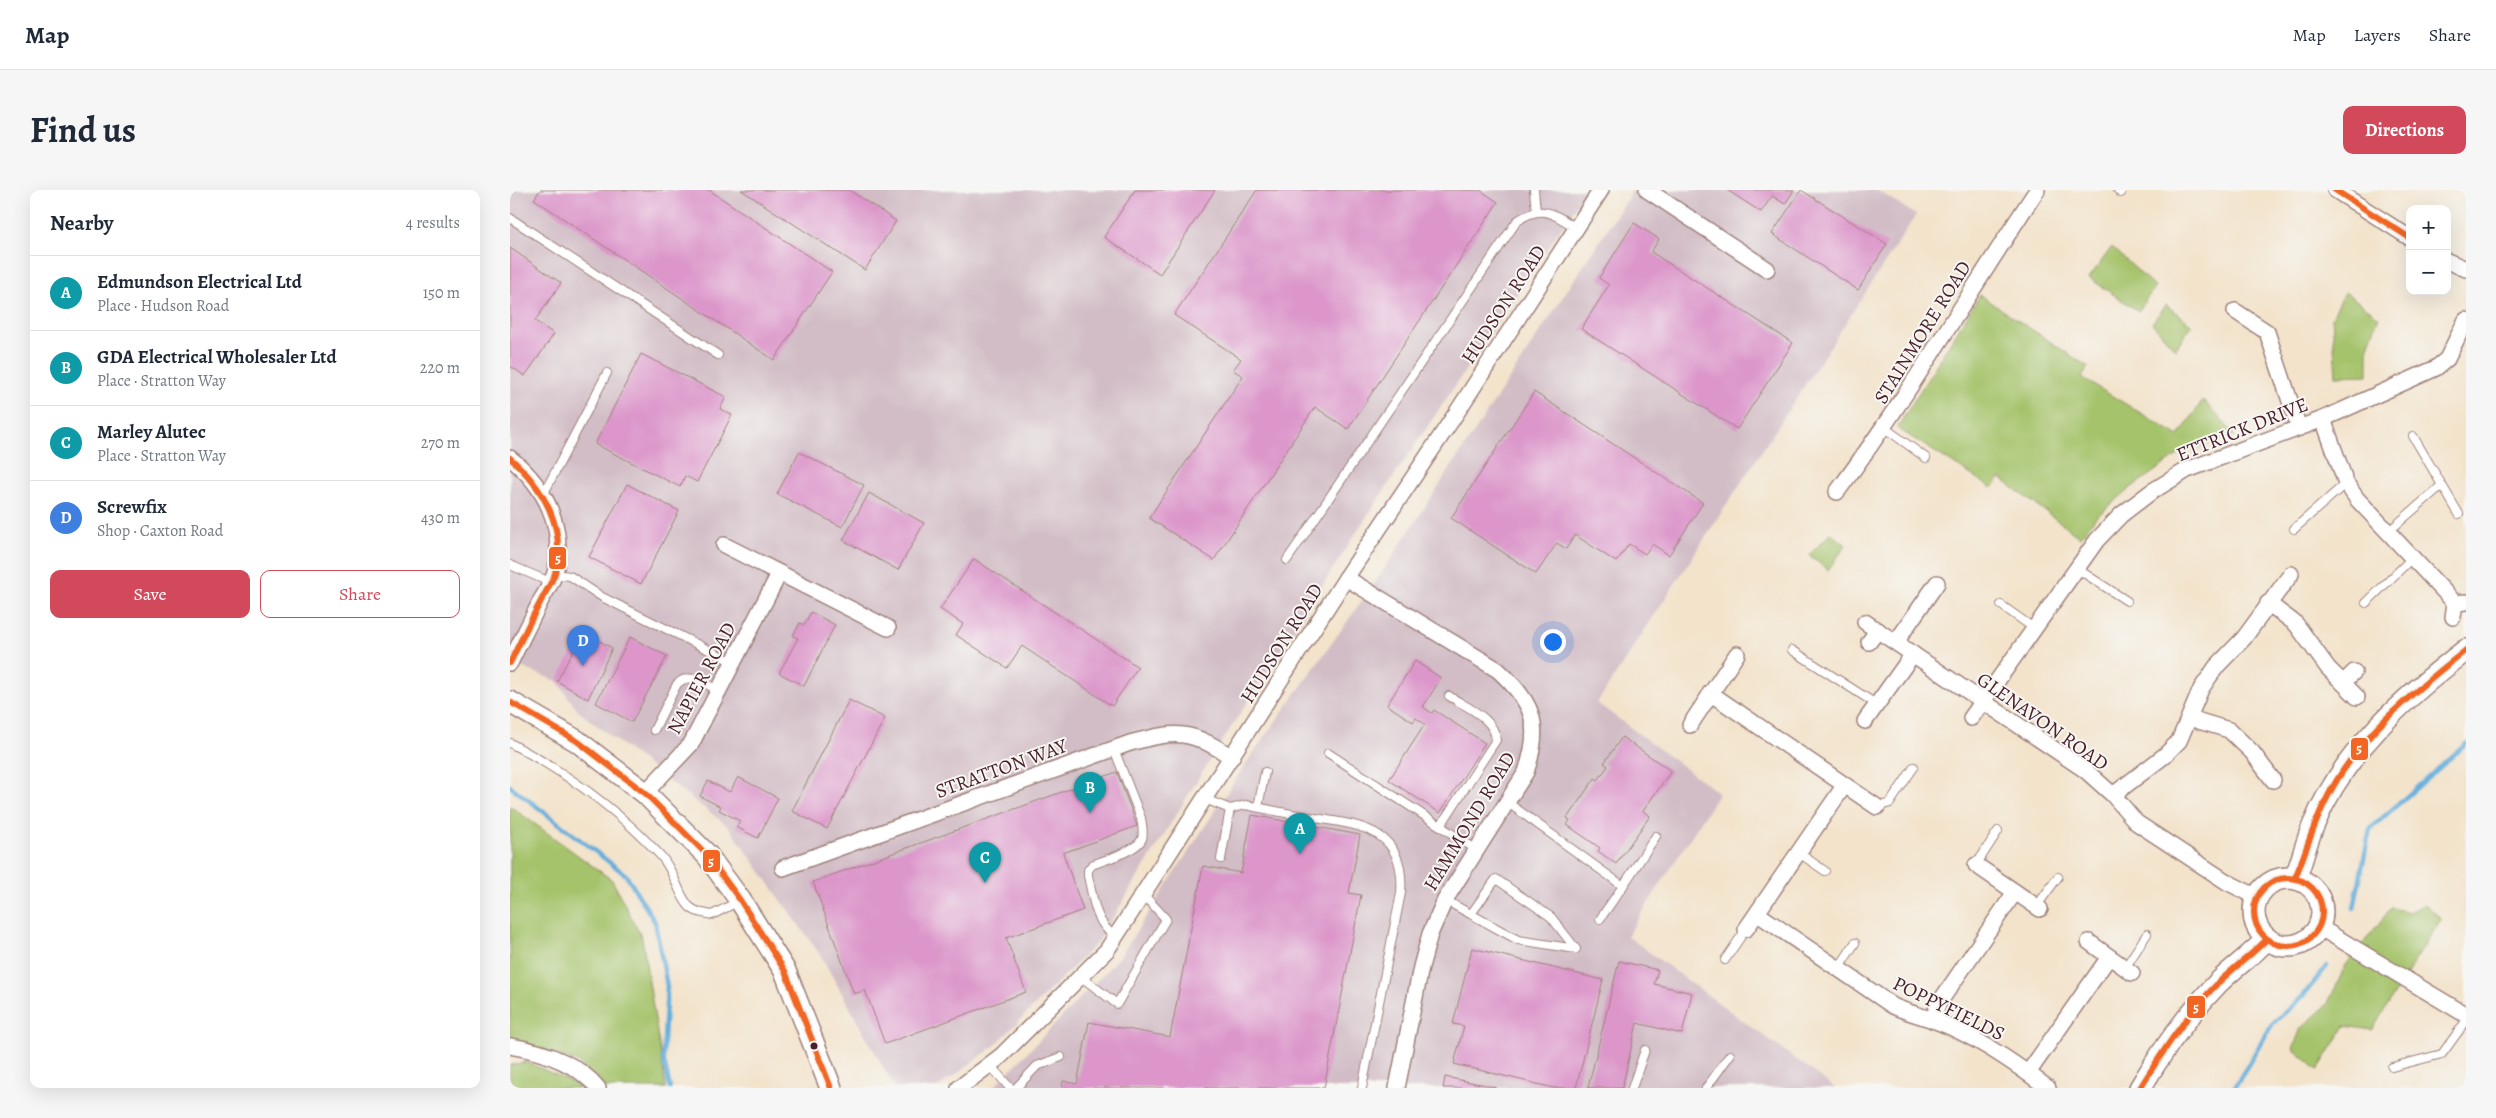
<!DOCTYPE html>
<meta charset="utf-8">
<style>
:root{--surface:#fff;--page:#f6f6f7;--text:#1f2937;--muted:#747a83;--line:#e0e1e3;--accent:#d1495b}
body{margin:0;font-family:Alegreya,serif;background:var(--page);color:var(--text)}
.controls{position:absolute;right:15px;top:15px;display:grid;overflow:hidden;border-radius:10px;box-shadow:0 5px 20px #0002}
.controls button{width:45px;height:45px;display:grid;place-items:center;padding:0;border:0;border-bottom:1px solid var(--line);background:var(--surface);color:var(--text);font:25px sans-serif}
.you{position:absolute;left:1042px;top:451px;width:18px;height:18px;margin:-12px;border:4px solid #fff;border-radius:50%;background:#1a73e8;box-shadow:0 0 0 8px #1a73e833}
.badge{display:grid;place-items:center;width:32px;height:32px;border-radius:50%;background:var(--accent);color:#fff;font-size:16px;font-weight:700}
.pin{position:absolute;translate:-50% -41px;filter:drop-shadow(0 1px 2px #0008)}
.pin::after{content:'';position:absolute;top:26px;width:18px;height:15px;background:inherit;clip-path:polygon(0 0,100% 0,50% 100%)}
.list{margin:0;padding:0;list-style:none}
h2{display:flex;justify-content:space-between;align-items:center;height:65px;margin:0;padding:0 20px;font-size:21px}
h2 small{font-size:16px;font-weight:400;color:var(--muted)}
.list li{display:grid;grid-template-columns:32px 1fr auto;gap:15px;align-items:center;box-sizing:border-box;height:75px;padding:0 20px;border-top:1px solid var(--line)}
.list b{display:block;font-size:19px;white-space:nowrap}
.list p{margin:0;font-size:16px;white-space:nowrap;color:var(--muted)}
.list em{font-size:16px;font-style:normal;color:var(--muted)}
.actions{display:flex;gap:10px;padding:15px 20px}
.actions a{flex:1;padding:11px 0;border:1px solid var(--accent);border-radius:10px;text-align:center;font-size:18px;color:var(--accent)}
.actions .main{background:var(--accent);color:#fff}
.map{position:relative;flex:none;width:1956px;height:898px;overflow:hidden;border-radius:10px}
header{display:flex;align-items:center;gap:30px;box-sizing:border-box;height:70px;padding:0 25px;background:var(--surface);border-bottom:1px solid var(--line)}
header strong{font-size:24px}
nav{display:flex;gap:28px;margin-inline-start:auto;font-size:18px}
.intro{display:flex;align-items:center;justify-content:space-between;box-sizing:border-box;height:120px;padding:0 30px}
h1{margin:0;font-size:35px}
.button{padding:12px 22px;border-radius:10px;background:var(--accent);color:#fff;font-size:18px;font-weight:700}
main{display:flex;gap:30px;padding:0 30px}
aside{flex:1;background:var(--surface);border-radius:10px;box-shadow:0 5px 20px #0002}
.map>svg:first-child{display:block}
.industrial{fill:#d2bdc6}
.green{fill:#a5c36a;stroke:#78714a}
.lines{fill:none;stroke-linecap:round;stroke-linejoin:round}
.stream{stroke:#64aedc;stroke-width:4.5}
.building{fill:#dc96ca}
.lane-casing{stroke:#9e817b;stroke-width:10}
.street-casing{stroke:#9e817b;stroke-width:18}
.secondary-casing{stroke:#9e817b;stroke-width:24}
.lane{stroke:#fff;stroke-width:8}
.street{stroke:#fff;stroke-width:15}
.secondary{stroke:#fff;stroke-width:21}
.bus-1-casing{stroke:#f6f6f2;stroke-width:10}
.bus-1{stroke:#f26522;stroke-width:6}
.bus-dot{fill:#4a1f2b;stroke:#f6f6f2;stroke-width:2}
.labels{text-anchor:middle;stroke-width:4;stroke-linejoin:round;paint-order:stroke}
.street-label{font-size:20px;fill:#4a1f2b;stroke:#f6f6f2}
.line-badge{stroke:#f6f6f2;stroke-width:2}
.badge-label{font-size:14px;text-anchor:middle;font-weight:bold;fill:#fff}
</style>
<header>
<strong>Map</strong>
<nav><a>Map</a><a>Layers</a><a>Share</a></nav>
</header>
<div class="intro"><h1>Find us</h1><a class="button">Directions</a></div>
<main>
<aside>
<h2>Nearby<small>4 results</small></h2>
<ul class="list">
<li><span class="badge" style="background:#0f9aa8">A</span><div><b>Edmundson Electrical Ltd</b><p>Place · Hudson Road</p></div><em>150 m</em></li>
<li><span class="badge" style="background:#0f9aa8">B</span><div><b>GDA Electrical Wholesaler Ltd</b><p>Place · Stratton Way</p></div><em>220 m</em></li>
<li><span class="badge" style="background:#0f9aa8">C</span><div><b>Marley Alutec</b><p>Place · Stratton Way</p></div><em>270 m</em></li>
<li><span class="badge" style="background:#3f7fe0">D</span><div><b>Screwfix</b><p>Shop · Caxton Road</p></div><em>430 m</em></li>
</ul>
<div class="actions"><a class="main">Save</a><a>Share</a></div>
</aside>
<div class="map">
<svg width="1956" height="898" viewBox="0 0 1956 898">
<rect width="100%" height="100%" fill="#f6f6f2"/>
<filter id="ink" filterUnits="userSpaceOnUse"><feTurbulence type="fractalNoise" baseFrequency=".02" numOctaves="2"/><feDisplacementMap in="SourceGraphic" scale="10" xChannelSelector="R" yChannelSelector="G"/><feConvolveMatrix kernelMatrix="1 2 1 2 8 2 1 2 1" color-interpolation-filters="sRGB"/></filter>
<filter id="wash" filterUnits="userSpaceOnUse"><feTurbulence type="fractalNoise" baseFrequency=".0096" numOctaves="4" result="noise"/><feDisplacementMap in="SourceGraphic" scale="20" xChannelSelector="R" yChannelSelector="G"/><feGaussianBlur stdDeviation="1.12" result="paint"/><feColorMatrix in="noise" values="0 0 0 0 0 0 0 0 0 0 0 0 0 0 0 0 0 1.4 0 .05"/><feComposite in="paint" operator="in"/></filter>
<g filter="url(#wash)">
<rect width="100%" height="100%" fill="#f3e3cb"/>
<g class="industrial">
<polygon points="0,0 1077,0 855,329 693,581 588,752 483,857 427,898 385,898 311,766 219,637 68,521 47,491 0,473"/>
<polygon points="1123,0 1367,0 1406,25 1087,513 1209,603 1117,746 1325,898 483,898 609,768 739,569 869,387"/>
</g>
<g class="green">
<polygon points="1602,57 1645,97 1628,121 1579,88"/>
<polygon points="1835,102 1869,127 1858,156 1858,185 1826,186 1822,127"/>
<polygon points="1470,105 1578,177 1572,188 1669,246 1693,210 1725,245 1672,262 1622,297 1586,327 1570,347 1490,288 1482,298 1387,238"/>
<polygon points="1656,115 1682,135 1665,159 1642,133"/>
<polygon points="1321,343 1336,355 1318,380 1299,365"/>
<polygon points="0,616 102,690 132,748 156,898 94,898 68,872 0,849"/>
<polygon points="1915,714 1931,729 1862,840 1835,836 1808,880 1783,859 1791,838 1817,815 1836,775 1881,718 1900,722"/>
<polygon points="17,872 70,896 71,898 0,898 0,875"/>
</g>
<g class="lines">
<g class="stream">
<polyline points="0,596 116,685 145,732 157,796 153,867 160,898"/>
<polyline points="1844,718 1860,639 1956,554"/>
<polyline points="1724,898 1763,833 1792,807 1817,776"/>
</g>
</g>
<g id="blocks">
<g class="building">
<polygon points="30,0 199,0 322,82 264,170 24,9"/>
<polygon points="231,0 339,0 386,31 355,80"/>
<polygon points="625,0 705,0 650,84 594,47"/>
<polygon points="747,0 970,0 988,12 838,239 805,217 704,370 639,328 733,186 723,180 731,169 664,125"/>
<polygon points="1217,0 1284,0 1275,14 1262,6 1251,22"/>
<polygon points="1291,0 1377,54 1348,100 1262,44"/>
<polygon points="1124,33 1149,49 1141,62 1283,153 1227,239 1071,139 1099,95 1089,88"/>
<polygon points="0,58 51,93 25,131 44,144 15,186 0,176"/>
<polygon points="131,164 216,207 210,219 222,225 187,292 175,286 170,297 85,254"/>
<polygon points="1024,202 1193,313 1159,365 1142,354 1135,364 1119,354 1106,372 1065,345 1056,359 1047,353 1026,384 941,328"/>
<polygon points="289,262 354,295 332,337 267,304"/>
<polygon points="117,294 169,321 131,394 79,367"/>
<polygon points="359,303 414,333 388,380 333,350"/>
<polygon points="464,369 628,477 602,516 512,456 497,478 446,445 453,434 430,419"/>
<polygon points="301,422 325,435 294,496 269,483 288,448 283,446 290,433 294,435"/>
<polygon points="73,442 102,458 78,509 47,491"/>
<polygon points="120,447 157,466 122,532 86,513"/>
<polygon points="905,471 931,488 913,517 922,523 924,520 975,553 930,623 879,590 915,534 906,528 903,532 877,515"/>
<polygon points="339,510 375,528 317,639 282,621"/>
<polygon points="1112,547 1161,581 1133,621 1140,626 1106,674 1088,661 1090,658 1057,635 1060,630 1057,628 1085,588 1088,590 1098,576 1094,573"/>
<polygon points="607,582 627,636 553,663 573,720 496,748 516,802 375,854 355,800 344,804 303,692"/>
<polygon points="228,587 268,608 248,648 226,637 230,631 209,620 211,617 190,606 198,591 220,602"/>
<polygon points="742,625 850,645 839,703 851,705 814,898 552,898 553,891 567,894 579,832 660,847 693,676 731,683"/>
<polygon points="962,758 1093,790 1066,898 1044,898 944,874 954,836 943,834"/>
<polygon points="1109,771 1148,780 1144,794 1182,803 1172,844 1127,833 1112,898 1078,898"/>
<polygon points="935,887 985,897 985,898 933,898"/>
</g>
</g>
</g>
<g filter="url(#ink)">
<use href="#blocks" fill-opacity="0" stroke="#9e817b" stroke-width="1"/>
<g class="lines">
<g class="lane-casing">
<g id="lane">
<polyline points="1024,0 1026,21"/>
<polyline points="1608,0 1611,3"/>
<polyline points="0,28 208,165"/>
<polyline points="1375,238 1416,268"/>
<polyline points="1903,246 1949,324"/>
<polyline points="34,303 97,183"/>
<polyline points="1784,339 1836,293"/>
<polyline points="1878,342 1932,295"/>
<path d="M 777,370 L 1007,31 C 1032,14 1043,23 1066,38"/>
<polyline points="0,375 40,392"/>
<polyline points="1566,378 1617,411"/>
<polyline points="44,384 60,386 92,407 223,472"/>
<polyline points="1856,413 1902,368"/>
<polyline points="1491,415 1525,439"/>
<polyline points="1282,460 1366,514"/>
<path d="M 144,540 L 167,494 C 180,481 195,494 209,501"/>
<path d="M 0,553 C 55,582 107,619 150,665 C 165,681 167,702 178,715 C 183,722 193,723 202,725 L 229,711"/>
<path d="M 604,559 L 631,628 C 632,635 634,642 632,649 C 627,661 594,670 582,675 L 578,680 L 578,686 C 583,707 585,734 605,746"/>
<polyline points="818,563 967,660"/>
<path d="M 695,609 L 720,619 L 735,615 C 757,619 778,624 799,627 C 850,635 896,638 891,703 L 852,898"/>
<polyline points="997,612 1113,696 1090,729"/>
<polyline points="748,617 755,582"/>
<polyline points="1367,617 1380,613 1404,577"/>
<path d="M 931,635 L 986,550 C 985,528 956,517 939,506"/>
<polyline points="1289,663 1315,681"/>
<polyline points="711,669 720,619"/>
<polyline points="1466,675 1488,641"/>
<polyline points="1113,696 1146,646"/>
<polyline points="935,710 1008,750 1066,759 1041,727 986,689 961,724"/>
<polyline points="1526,717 1548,687"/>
<polyline points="1215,770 1236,739"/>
<polyline points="1615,778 1637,744"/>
<polyline points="1328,779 1345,753"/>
<polyline points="570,786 607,814 656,729 633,704"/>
<polyline points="479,874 500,898"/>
<polyline points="1882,877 1932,864 1956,831"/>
<polyline points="506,898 527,876 551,867"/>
<polyline points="1122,898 1135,860"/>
<polyline points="1196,898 1220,865"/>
</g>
</g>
<g class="street-casing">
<g id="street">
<polyline points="1137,0 1257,79"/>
<polyline points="1825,0 1900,48"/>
<polyline points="1937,71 1956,79"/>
<polyline points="1725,121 1757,142 1789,238"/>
<polyline points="1813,229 1836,293 1847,309 1945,413"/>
<path d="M 0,268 C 35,296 56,337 45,383 C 42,392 36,402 31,410 C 21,431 10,452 0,473"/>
<path d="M 1327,302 C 1399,205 1460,101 1527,0"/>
<polyline points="214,355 378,438"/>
<path d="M 836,388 L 988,480 C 1024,513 1032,535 1016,582 L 935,710 L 920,744 L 911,777 L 887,898"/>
<polyline points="1758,413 1786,434 1818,478 1847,507"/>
<polyline points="1943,427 1945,413 1956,412"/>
<polyline points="1355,432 1575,580 1603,605 1627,633 1717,692 1747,707"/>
<polyline points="1359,452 1368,440"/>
<polyline points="1386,452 1427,393"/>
<polyline points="1833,493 1844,482"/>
<polyline points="1200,503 1367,617"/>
<polyline points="1461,528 1587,350 1611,325 1641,302 1677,280 1813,229 1926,178 1937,169 1956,130"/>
<polyline points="1679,528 1719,540 1742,562 1763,590"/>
<polyline points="1355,531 1403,464"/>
<polyline points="1180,535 1227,464"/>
<polyline points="135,603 181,554 269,384"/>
<polyline points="1603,605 1654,566 1669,551 1691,499 1706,477 1734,448 1781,384"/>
<polyline points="1466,675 1530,719"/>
<path d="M 273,678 L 620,553 C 669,540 679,540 722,567"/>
<path d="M 1248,724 L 1383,816 C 1396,822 1409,825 1423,830 C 1464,845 1503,872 1538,898"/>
<polyline points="1809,737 1956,825"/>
<polyline points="1236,739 1334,596"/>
<polyline points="1579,752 1622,783"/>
<polyline points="1422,830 1429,813 1505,702"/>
<path d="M 0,856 C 31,861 67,873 88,898"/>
<polyline points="1518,883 1599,767"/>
<polyline points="449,898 491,866 597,760 836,388 947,222 1091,0"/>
</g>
</g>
<g class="secondary-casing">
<g id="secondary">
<polyline points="0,512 67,551 135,603 197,665 230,710 275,781 321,898"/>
<path d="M 1785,688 C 1793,670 1796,651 1804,634 C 1834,561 1895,507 1956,460"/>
<circle cx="1778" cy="722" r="34"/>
<path d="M 1630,898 C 1652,861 1678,824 1708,793 C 1724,777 1742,765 1757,749"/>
</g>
</g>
<use href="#lane" class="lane"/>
<use href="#street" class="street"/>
<use href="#secondary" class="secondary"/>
<g class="bus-1-casing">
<g id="bus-1">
<polyline points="1825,0 1900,48"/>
<path d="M 0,268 C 33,297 57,338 45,383 C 42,393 35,402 31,411 C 20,431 10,452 0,473"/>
<polyline points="0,512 67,551 135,603 197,665 230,710 275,781 321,898"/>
<path d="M 1785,688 C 1796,662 1803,635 1816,610 C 1846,548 1903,502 1956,460"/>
<circle cx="1778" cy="722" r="34"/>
<path d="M 1630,898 C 1653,861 1677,824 1708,793 C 1724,777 1742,765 1757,749"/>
</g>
</g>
<use href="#bus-1" class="bus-1"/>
</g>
</g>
<circle class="bus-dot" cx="304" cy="856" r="4.5"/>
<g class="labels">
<g class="street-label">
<text transform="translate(993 114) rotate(-57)" y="7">HUDSON ROAD</text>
<text transform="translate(1412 142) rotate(-58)" y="7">STAINMORE ROAD</text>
<text transform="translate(1732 239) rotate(-22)" y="7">ETTRICK DRIVE</text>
<text transform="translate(771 453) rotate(-58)" y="7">HUDSON ROAD</text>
<text transform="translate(191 488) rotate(-62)" y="7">NAPIER ROAD</text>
<text transform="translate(1533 531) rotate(35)" y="7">GLENAVON ROAD</text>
<text transform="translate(491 578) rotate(-20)" y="7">STRATTON WAY</text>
<text transform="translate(959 631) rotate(-59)" y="7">HAMMOND ROAD</text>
<text transform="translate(1439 818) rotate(26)" y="7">POPPYFIELDS</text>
</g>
</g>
<g class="line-badge">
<rect x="38" y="356" width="19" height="24" rx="5" fill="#f26522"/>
<rect x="1840" y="547" width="19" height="24" rx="5" fill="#f26522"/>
<rect x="192" y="659" width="19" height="24" rx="5" fill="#f26522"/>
<rect x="1676" y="805" width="20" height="24" rx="5" fill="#f26522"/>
</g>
<g class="badge-label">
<text x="48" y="373">5</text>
<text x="1849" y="563">5</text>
<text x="201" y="676">5</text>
<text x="1686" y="822">5</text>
</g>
</svg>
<div class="controls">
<button>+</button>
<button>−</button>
</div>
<div class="you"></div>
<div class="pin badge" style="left:790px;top:664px;background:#0f9aa8">A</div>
<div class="pin badge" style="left:580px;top:623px;background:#0f9aa8">B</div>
<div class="pin badge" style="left:475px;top:693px;background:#0f9aa8">C</div>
<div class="pin badge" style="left:73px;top:476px;background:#3f7fe0">D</div>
</div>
</main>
